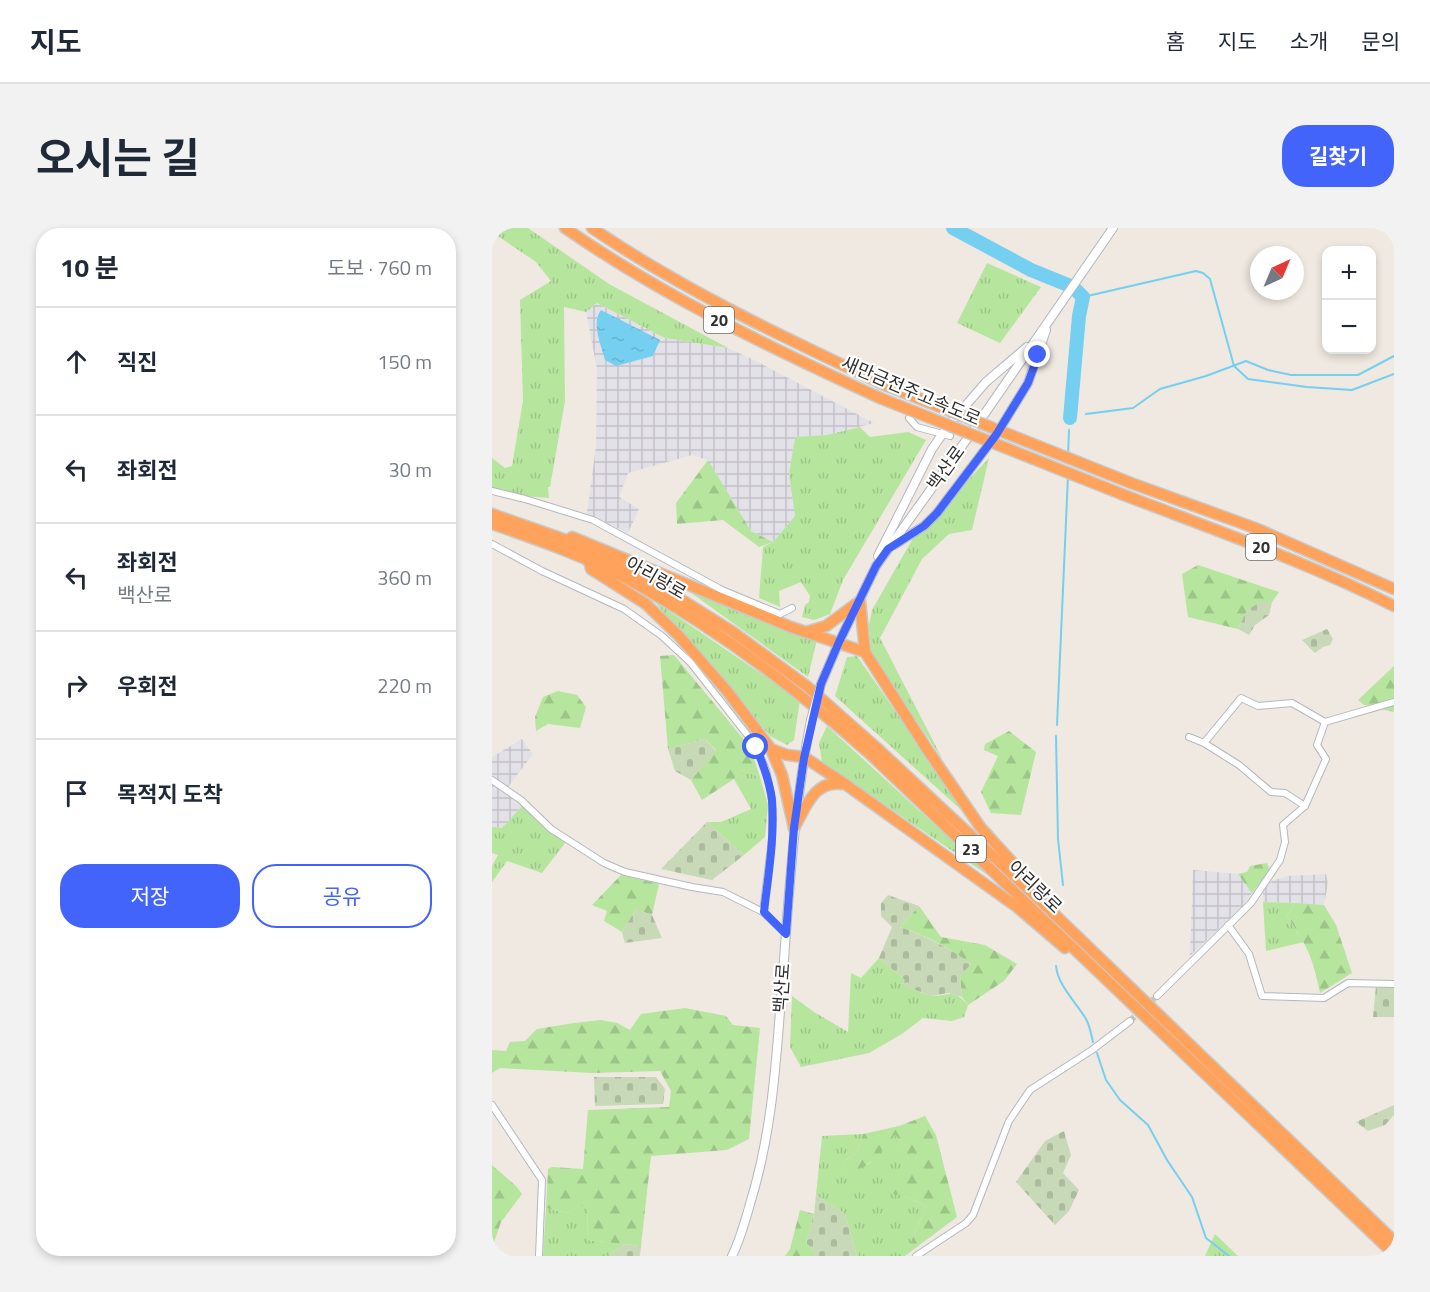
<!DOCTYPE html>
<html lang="ko">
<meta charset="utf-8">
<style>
:root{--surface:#fff;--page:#f2f2f3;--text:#1f2937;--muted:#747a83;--line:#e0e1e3;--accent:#4264fb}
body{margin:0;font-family:"Titillium Web","Noto Sans KR",sans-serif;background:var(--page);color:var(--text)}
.controls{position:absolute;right:18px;top:18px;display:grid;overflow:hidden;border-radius:12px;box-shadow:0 3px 9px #0003}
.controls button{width:54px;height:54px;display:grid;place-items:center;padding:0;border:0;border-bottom:2px solid var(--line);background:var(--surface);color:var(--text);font:30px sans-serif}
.compass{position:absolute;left:758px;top:18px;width:54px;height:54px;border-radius:50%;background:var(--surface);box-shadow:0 3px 9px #0003;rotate:44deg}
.stop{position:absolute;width:18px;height:18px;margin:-14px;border:4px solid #4264fb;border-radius:50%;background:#fff}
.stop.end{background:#4264fb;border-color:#fff;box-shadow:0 2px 6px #0008}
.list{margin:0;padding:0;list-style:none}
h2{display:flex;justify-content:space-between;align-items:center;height:78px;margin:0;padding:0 24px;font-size:26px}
h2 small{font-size:20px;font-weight:400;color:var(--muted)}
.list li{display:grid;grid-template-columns:39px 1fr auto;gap:18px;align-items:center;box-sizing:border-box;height:108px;padding:0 24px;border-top:2px solid var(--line)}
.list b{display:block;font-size:22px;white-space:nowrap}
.list p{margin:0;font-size:20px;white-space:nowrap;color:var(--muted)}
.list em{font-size:20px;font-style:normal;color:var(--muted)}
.actions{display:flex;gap:12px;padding:18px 24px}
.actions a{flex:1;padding:14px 0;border:2px solid var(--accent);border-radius:24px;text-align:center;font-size:21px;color:var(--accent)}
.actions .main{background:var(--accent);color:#fff}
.icon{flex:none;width:33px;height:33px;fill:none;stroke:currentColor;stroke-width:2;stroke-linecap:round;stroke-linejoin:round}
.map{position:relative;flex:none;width:902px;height:1028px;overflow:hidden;border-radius:24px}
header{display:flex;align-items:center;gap:36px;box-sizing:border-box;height:84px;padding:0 30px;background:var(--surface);border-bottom:2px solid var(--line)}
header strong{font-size:28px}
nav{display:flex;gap:33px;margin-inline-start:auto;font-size:21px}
.intro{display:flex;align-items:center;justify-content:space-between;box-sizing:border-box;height:144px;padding:0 36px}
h1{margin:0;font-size:42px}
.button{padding:15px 27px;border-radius:24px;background:var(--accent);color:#fff;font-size:21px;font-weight:700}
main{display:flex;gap:36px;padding:0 36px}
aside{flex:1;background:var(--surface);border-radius:24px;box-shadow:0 3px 9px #0003}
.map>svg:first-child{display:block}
.industrial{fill:url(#industrial-grid)}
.grass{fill:url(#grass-tufts)}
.forest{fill:url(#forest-firs)}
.cemetery{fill:url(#cemetery-stones)}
.water{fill:url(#water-ripples)}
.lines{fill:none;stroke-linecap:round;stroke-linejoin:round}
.stream{stroke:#75cff0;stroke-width:2}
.river{stroke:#75cff0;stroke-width:14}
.street-tunnel{stroke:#c8c4bd;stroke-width:6;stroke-dasharray:6 3;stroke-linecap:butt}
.street-casing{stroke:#b4b7c1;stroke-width:8}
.secondary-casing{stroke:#b4b7c1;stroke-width:10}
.highway-casing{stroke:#c9c9c9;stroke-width:13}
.street{stroke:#fff;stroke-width:6}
.secondary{stroke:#fff;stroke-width:8}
.highway{stroke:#ffa35c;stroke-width:10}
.secondary-bridge-casing{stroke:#b4b7c1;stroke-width:10;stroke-linecap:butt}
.highway-bridge-casing{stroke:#c9c9c9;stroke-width:13;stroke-linecap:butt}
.secondary-bridge{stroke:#fff;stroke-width:8}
.highway-bridge{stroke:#ffa35c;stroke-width:10}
.route{stroke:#4264fb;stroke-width:8}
.labels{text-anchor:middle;stroke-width:4.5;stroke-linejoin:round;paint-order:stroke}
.shield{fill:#fff;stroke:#6d6d6d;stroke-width:1.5}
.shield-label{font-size:16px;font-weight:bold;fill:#2e2e2e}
.street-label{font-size:18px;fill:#2e2e2e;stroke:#fff}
</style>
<header>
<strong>지도</strong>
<nav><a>홈</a><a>지도</a><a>소개</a><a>문의</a></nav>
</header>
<div class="intro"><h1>오시는 길</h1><a class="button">길찾기</a></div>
<main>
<aside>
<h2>10 분<small>도보 · 760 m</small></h2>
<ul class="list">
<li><svg class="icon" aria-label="ahead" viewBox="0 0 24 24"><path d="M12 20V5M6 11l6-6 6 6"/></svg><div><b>직진</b></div><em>150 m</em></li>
<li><svg class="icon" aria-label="left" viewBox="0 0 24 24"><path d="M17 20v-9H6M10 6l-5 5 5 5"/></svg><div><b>좌회전</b></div><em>30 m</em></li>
<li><svg class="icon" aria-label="left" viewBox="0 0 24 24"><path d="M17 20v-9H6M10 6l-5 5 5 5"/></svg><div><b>좌회전</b><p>백산로</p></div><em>360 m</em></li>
<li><svg class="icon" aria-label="right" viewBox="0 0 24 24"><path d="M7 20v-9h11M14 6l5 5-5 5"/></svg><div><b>우회전</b></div><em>220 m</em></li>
<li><svg class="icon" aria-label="arrive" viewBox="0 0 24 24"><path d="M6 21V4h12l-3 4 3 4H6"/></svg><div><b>목적지 도착</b></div></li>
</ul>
<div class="actions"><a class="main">저장</a><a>공유</a></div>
</aside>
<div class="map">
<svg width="902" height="1028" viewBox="0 0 902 1028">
<defs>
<pattern id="industrial-grid" width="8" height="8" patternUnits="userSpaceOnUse" patternTransform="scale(1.5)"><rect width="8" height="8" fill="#e3e1e8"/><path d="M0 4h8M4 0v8" fill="none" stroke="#c3c1c7"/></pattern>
<pattern id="grass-tufts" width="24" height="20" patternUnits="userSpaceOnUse" patternTransform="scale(1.5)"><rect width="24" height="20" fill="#b6e59e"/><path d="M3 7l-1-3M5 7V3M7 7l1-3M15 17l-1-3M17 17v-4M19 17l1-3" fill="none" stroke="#9dc588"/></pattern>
<pattern id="forest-firs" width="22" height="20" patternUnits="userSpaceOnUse" patternTransform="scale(1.5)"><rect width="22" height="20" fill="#b6e59e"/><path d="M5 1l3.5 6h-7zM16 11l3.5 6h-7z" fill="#9dc588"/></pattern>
<pattern id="cemetery-stones" width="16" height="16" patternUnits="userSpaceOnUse" patternTransform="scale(1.5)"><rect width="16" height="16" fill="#c8d9b8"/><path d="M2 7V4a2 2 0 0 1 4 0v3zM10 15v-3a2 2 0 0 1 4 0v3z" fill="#acbb9e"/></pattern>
<pattern id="water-ripples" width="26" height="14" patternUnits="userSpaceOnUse" patternTransform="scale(1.5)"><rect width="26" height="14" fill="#75cff0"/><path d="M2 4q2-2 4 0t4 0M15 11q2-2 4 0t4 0" fill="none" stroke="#66b2ce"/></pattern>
</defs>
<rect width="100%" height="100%" fill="#efe9e1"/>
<g class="industrial">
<polygon points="105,75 173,110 236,120 262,132 382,195 335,207 303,209 297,246 303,288 281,314 259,303 216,232 200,227 136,245 127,269 147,281 136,305 95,285 104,218 105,141 94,84"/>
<polygon points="30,511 41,526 16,559 31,577 10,600 0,599 0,529"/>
<polygon points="701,642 746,646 760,665 751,678 698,728"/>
<polygon points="834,646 836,656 832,677 771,674 771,660 780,653 795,648"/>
</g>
<g class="grass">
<polygon points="0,0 36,0 117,56 236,120 173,110 105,75 94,84 72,79 73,173 58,259 56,259 57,270 32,268 0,261 0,230 13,240 20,238 31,173 28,72 59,53 44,34 0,4"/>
<polygon points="495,35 549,59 508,115 465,95"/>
<polygon points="368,199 378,209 416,204 434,212 351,352 338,386 322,392 310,389 313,377 317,374 318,368 309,354 287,363 288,379 267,370 271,319 281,314 303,288 297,246 303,209 335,207"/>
<polygon points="497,230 480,302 457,306 430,331 388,410 451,532 379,425 377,397 380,382 420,312"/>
<polygon points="191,359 325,412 316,449"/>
<polygon points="161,372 308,472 302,512 295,517 278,508 234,454"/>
<polygon points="365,428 476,588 343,468 355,429"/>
<polygon points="335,498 503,652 330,534 327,515"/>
<polygon points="250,542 268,549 276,577 273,609 252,627 215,594 229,594 259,581 242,551"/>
<polygon points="31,577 73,615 50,645 15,633 0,654 0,638 6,627 0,625 0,599 10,600"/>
<polygon points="771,674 803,675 795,688 812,714 774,723"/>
<path d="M 387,730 L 413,752 L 410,756 C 419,760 428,765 437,767 C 454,771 459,757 476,777 L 472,789 L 460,793 L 431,790 L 410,806 L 377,825 L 309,839 L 298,819 L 300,768 L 322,784 L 356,804 L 359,745 L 369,750 Z"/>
<polygon points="371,906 365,924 351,934 354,943 377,936 403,907 413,918 413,968 434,978 413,1028 365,1028 353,986 324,967 330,908"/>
<polygon points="95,974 96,1012 133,1016 115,1028 51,1028 54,980 75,985"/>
<polygon points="723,1006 746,1028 713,1028"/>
</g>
<g class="forest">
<polygon points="216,232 259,303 281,314 267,319 231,292 185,296 184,275"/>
<path d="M 706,337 L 787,364 L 780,374 C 759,373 754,384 746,401 L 696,389 L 690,346 Z"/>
<polygon points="182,427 258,519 268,549 250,542 242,551 210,572 199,552 224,522 213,511 176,521 168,428"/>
<polygon points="902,438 902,484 872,477 866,472"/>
<polygon points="66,463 85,467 94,479 88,500 56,496 44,503 43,489 51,469"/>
<polygon points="517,503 544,524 529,587 499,585 489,564 506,528 492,522 493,516"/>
<polygon points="775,635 778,642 760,665 746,646 755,644 758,638"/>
<polygon points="129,647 167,656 160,687 144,681 130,704 112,693 115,683 100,677"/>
<path d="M 803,675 L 832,677 L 844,697 L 860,745 L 828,765 C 821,730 815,717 795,688 Z"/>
<path d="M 427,678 L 449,709 L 493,717 L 525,736 L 512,753 L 476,777 L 470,769 L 468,748 L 479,736 C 457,720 434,707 408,699 Z"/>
<polygon points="193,780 234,788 241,797 268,800 257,911 235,922 159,928 149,1018 96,1012 95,975 75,985 54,980 56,941 60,939 91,941 96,882 177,879 179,863 168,843 100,845 8,840 0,845 0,822 14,823 18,814 33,813 45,801 82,795 109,792 125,795 138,802 149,786"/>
<path d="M 433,888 L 444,907 L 465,989 L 413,1028 L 434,978 L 413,968 L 397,965 L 412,941 L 413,918 L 403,907 C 389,923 377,943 354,944 L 351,934 L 365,924 L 371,906 L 407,898 Z"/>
<polygon points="0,937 24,958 30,966 9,994 0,1020"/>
<polygon points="308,982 322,986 314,1015 322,1022 322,1028 293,1028 298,1021"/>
</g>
<g class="cemetery">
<polygon points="770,373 780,374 777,387 763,397 757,407 746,401 755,382"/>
<polygon points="835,401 841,411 838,417 831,419 823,425 810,412"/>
<polygon points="213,511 224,523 199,552 183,543 176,521"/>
<polygon points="215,594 252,627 220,652 169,641"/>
<path d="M 396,667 L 427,678 L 408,699 C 434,708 458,720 479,736 L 468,748 L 470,769 L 456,765 L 439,768 L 410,757 L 413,752 L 387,730 L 400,699 L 389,688 L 389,675 Z"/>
<polygon points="144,681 160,687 170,710 133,715 130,704"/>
<polygon points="884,758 902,760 902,789 881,789"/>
<polygon points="102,849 164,849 173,861 171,876 103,878"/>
<polygon points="902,877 902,887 893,897 876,903 864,894"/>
<polygon points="572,903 579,927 571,945 587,962 577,983 563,997 524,954 553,913"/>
<polygon points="324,967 353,986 365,1028 322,1028 322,1022 314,1015 322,986"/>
<polygon points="133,1016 149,1018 148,1028 115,1028"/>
</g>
<path class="water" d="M 109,82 L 168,112 L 161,128 L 124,138 L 113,132 C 109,116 99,95 109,82 Z"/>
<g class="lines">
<g class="stream">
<polyline points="591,69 704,43 711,45 718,51 742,138 756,151 815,159 860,162 902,146"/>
<polyline points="594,186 641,180 668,161 714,148 754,133 776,142 799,147 866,147 902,128"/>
<polyline points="578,188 583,187"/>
<polyline points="576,227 577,202"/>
<polyline points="565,497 576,248"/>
<polyline points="564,508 566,611 571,657"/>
<path d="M 564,738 C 566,758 584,774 594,791 C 598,798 599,806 601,814"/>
<polyline points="605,825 614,852 628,872 656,897 675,932 700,969 714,1010 737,1028"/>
</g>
<polyline class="river" points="461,0 539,42 581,59 591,69 587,88 578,190"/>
<polyline class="street-tunnel" points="638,793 665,768"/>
<g class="street-casing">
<g id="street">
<polyline points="2,0 7,1"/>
<polyline points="417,190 425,199 458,208"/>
<polyline points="0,263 33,271 101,292 230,362 288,386 300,380"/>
<polyline points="0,316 50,343 132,381 170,408 198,434 264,518 274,542 280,572 280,611 271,684"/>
<polyline points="697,509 712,515 747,537 779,564 793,565 813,578"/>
<polyline points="712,515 749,470 766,478 800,475 833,494"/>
<polyline points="0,552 29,572 59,601 112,635 133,644 200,659 231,664 271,684 294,706"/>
<polyline points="736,697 757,726 770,768 832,770 856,755 902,756"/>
<polyline points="665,768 759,675 788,632 793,614 791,597 813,578 834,531 825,517 833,494 902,474"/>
<polyline points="0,877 50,952 47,1028"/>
<polyline points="424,1028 474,995 481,987 517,893 538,862 600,822 638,793"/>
</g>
</g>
<g class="secondary-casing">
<g id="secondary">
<polyline points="402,317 432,298 445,285 504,207 536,155 554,102"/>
<polyline points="386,328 440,221 456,198 494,154 535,119"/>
<polyline points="329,456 347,414 384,338 480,204 621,0"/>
<path d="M 240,1028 C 248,1012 253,994 258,976 C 278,911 283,850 288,783 C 296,686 300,588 319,492"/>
</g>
</g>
<g class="highway-casing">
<g id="highway">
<path d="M 73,0 C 171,68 279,120 388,170"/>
<path d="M 100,0 C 191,62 293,110 393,157"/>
<polyline points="639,255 763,300 902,361"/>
<path d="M 632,267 C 723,302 815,334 902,378"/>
<polyline points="0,286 74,312 182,367 241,404 316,459 385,520 533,658 902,1013"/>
<path d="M 0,296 C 47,312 95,329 139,353 C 226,401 305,461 379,527 L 902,1026"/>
<polyline points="80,309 299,399 373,424 435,521 489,600 531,646 532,651"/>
<polyline points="97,333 99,341 154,376 187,408 235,463 279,521 295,527 312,529 353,556 525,679 573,720"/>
<polyline points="314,404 334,398 368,373 373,424"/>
<polyline points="279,521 290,547 302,600"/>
<path d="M 302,600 C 314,579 322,552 350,556"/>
</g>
</g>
<use href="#street" class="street"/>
<use href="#secondary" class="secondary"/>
<use href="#highway" class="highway"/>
<g class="secondary-bridge-casing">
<polyline id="secondary-bridge" points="319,492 329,456"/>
</g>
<g class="highway-bridge-casing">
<g id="highway-bridge">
<polyline points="393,157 639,255"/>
<polyline points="388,170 632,267"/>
</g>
</g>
<use href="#secondary-bridge" class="secondary-bridge"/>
<use href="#highway-bridge" class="highway-bridge"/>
</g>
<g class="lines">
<path class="route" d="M 264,519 C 271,536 278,554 280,572 C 283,609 276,648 272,684 L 294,706 L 302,600 L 312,530 L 329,456 L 347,414 L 384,338 L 396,321 L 432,298 L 445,285 L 504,207 L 536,155 L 546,127"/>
</g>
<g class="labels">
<g class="shield">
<rect x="212" y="79" width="30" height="26" rx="4.5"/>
<rect x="754" y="306" width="30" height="26" rx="4.5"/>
<rect x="464" y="608" width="30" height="26" rx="4.5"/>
</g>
<g class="shield-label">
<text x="227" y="98">20</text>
<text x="769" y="325">20</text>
<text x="479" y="627">23</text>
</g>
<g class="street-label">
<text transform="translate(419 163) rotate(23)" y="6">새만금전주고속도로</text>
<text transform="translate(454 240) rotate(-54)" y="6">백산로</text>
<text transform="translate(164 350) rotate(30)" y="6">아리랑로</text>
<text transform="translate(543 659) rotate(44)" y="6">아리랑로</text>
<text transform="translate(290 760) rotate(-86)" y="6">백산로</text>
</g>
</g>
</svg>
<div class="controls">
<button>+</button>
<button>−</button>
</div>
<svg class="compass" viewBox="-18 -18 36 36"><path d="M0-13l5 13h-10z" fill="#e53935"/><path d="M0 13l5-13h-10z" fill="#747a83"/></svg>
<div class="stop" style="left:264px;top:519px"></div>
<div class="stop end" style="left:546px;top:127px"></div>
</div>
</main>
